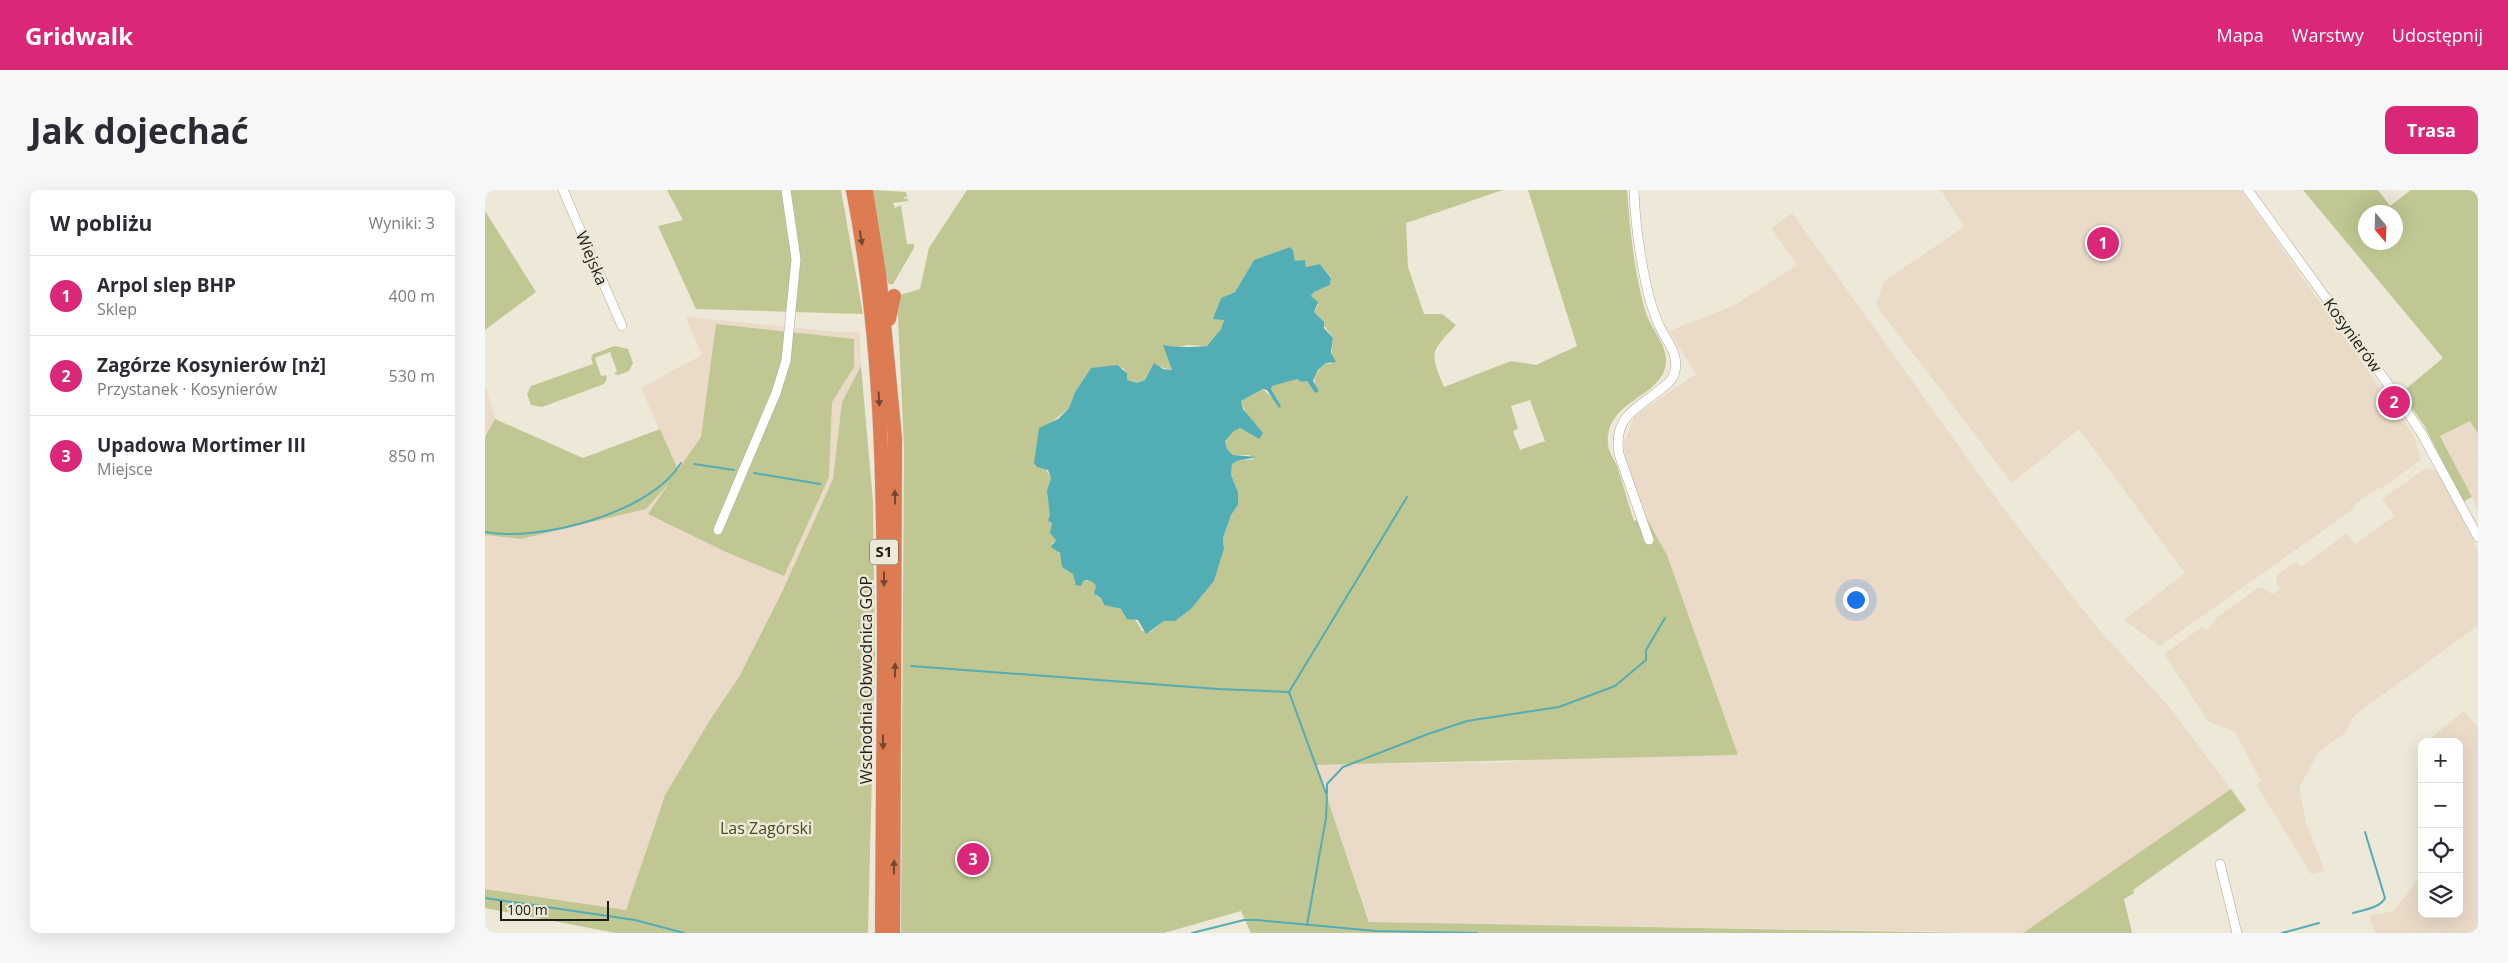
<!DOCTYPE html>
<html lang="pl">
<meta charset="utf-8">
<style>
:root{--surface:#fff;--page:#f7f7f7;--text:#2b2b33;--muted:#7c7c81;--line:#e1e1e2;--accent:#db2777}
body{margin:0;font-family:"Open Sans",sans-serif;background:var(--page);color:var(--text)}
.controls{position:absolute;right:15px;bottom:15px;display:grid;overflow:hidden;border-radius:10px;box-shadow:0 5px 20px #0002}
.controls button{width:45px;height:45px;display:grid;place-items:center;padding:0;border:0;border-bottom:1px solid var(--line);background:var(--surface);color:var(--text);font:25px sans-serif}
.compass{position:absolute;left:1873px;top:15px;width:45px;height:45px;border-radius:50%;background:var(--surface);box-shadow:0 5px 20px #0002;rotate:161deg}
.scale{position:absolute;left:15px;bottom:12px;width:109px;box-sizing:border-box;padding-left:5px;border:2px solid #1e1c16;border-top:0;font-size:14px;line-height:18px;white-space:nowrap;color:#1e1c16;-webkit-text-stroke:4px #ede8d8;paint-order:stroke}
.you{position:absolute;left:1370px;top:409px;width:18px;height:18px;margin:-12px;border:4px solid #fff;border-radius:50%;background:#1a73e8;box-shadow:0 0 0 8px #1a73e833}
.badge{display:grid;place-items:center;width:32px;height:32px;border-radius:50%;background:var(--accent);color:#fff;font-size:16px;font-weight:700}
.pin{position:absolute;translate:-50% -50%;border:2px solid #fff;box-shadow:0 1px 5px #0006}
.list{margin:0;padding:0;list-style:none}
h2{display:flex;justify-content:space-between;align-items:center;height:65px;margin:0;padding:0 20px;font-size:21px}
h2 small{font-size:16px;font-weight:400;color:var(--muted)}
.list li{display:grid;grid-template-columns:32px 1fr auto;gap:15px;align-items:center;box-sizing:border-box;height:80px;padding:0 20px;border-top:1px solid var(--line)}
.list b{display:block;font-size:19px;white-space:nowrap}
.list p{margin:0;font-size:16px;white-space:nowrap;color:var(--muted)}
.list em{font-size:16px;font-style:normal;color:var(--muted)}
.icon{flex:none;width:28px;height:28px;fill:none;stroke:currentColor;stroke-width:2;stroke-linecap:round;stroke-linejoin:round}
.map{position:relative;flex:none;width:1993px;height:743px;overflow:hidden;border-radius:10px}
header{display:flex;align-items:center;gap:30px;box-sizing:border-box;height:70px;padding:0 25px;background:var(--accent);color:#fff}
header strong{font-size:24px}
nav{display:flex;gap:28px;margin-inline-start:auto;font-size:18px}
.intro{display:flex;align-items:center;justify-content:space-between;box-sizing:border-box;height:120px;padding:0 30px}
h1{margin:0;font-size:35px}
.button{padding:12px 22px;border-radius:10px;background:var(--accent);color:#fff;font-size:18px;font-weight:700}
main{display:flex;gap:30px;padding:0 30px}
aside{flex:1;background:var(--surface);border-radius:10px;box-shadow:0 5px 20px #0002}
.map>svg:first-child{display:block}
.industrial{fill:#eadbc9}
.green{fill:#c1c792;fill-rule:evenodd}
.water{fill:#52adb4}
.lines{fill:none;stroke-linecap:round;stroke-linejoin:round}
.stream{stroke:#52adb4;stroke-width:2}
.minor-casing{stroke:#ada999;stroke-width:10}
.highway-casing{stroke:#cecdcc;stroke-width:15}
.minor{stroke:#fff;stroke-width:9}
.highway{stroke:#dd7c52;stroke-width:14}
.oneway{fill:#744731}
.labels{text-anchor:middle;stroke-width:5;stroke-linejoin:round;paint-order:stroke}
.shield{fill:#ede8d8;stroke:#5c5950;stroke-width:1}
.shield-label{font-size:15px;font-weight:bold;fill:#1e1c16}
.street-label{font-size:16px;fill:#1e1c16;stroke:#ede8d8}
.park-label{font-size:16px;fill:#484c1b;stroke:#ede8d8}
</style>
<header>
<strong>Gridwalk</strong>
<nav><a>Mapa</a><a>Warstwy</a><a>Udostępnij</a></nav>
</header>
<div class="intro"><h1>Jak dojechać</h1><a class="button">Trasa</a></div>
<main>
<aside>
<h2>W pobliżu<small>Wyniki: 3</small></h2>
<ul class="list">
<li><span class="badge">1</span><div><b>Arpol slep BHP</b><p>Sklep</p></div><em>400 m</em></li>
<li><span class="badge">2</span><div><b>Zagórze Kosynierów [nż]</b><p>Przystanek · Kosynierów</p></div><em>530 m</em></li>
<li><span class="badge">3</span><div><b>Upadowa Mortimer III</b><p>Miejsce</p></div><em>850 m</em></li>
</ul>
</aside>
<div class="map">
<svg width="1993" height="743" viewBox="0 0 1993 743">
<rect width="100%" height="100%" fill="#ede8d8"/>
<g class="industrial">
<polygon points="1456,0 1756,0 1929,246 1936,270 1895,299 1893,298 1878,308 1870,314 1871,317 1675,456 1639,430 1700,383 1594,239 1527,293 1391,115 1399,91 1479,37"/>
<polygon points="1307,23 1518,318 1611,436 1686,519 1746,599 1538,743 885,732 831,575 1032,572 1209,445 1182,365 1161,327 1146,286 1138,256 1149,226 1211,184 1184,141 1248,116 1312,75 1286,38"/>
<polygon points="201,127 355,142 375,142 376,176 357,212 348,289 297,402 254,487 225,530 180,605 141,720 0,699 0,345 36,349 161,319 193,282 156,198 217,165"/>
<polygon points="0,195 10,229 0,247"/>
<polygon points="1985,231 1993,244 1993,319 1955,245"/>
<polygon points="1941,278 1954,282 1993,360 1993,440 1991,437 1871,524 1864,533 1862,542 1834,561 1814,598 1822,636 1840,681 1826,684 1771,594 1776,591 1750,542 1723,531 1679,464 1717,437 1721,440 1728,434 1731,428 1773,398 1778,398 1787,404 1792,401 1795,398 1791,393 1792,385 1811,372 1816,377 1862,343 1870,354 1910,326 1897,309"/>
<polygon points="1979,521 1993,537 1993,743 1891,743 1884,726 1909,721 1937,684 1937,724 1974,724 1974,552 1941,552"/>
</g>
<g class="green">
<polygon points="182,0 356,0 378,124 211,119 173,36 198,30"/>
<polygon points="387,0 421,2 422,7 419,7 419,9 422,8 423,11 408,13 410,18 416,15 422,54 429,54 429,58 408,94 404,94 401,88"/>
<path d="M 482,0 L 1018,0 L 921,33 L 923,77 L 939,124 L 957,124 L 971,135 C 946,162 944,161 959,197 L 1026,171 L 1051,175 L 1092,156 L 1043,0 L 1142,0 C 1145,40 1149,82 1160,120 C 1165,138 1182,154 1181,172 C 1179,208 1119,209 1123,255 C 1124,263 1129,269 1132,276 C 1138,294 1143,313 1149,331 L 1161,327 L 1182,365 L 1253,565 L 831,575 L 884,732 L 1491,743 L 766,743 L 756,721 L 679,743 L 416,743 L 419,258 L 412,106 L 435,99 L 444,58 ZM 805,57 L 808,60 L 810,71 L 821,73 L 821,77 L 835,74 L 846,87 L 845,95 L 829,102 L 826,106 L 833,115 L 829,122 L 848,148 L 846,174 L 841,173 C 829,184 829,188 830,203 L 822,191 L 812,188 L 787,196 L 786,199 L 796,216 L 778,199 L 756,211 C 760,225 771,234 774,249 L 755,238 L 749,241 L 740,251 L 742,259 L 748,265 L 764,265 L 770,269 L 752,271 L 747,274 L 746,285 L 753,302 L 753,315 L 746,325 L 738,348 L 739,359 L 729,391 L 706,419 L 690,431 L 679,431 L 665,442 L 657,441 C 650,425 637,418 619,415 L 616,408 L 611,406 L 611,396 L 608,391 L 598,391 L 589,384 L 567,353 L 572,350 L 566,344 L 567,333 L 564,332 C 568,321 561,304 566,288 L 560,278 L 563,235 L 584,218 L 590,202 L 606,178 L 638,178 L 642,183 L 642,190 L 652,193 L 660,190 L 663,184 L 672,176 L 687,180 L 685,170 L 692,158 L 702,155 L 722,156 L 736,139 L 739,129 L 729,128 L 736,108 L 750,102 L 769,70 ZM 1045,210 L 1060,251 L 1035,260 L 1028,241 L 1033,239 L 1026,216 Z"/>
<path d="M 1818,0 L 1893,0 L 1905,16 L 1926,0 L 1993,0 L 1993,244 L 1985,231 L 1955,246 L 1987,307 L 1978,312 L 1939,235 L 1916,203 L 1958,168 ZM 1880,22 L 1910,22 L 1910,52 L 1880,52 Z"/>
<polygon points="0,21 51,102 0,140"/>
<polygon points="231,134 369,149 369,177 347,212 344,287 299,386 241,362 163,324 184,293 161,319 36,349 0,345 0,247 10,229 98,268 175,239 193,280 216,247"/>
<polygon points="130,156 143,159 148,173 144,181 134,185 129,184 132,181 125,162 110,168 116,186 121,185 122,189 119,194 57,217 46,215 42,204 46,196 108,174 106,168 108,164"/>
<polygon points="376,176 388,312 390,462 383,743 131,743 0,718 0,699 141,720 180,605 225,530 254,487 297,402 348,289 357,212"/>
<polygon points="1746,599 1761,620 1648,700 1649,703 1639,709 1647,743 1538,743"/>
</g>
<path class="water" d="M 805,57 L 808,60 L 810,71 L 820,70 L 821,77 L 835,74 L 846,88 L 845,95 L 829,102 L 826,106 L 833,112 L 829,122 L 839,132 L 839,138 L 848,148 L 846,163 L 851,172 L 841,173 L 833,180 L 828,191 L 834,201 L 830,203 L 822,191 L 817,192 L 812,189 L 787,196 L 786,199 L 796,216 L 794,218 L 782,200 L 778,199 L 756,211 L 758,219 L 778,243 L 774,249 L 755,238 L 749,241 L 740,251 L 742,259 L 748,265 L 772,267 L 752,271 L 747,274 L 746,285 L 753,302 L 753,315 L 746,325 L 738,348 L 739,359 L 729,391 L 706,419 L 690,431 L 679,431 L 661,444 L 653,430 L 642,429 L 636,419 L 619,415 L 616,408 L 609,404 L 611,396 C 608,391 604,389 598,391 L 596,396 L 591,395 L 588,384 L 577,377 L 575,363 L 566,357 L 571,350 L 565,343 L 567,333 L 563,331 L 565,325 L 562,301 L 566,288 L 563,280 L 552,277 L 549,273 L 554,238 L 573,229 L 584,218 L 590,202 L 606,178 L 632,175 L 642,183 L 642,190 L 652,193 L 660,190 L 669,173 L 678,179 L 687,180 L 678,155 C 692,158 709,157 722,156 L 736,139 L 739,130 L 728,129 L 736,108 L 750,102 L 769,70 Z"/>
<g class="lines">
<g class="stream">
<polyline points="209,274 249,280"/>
<polyline points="269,283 335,294"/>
<path d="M 0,342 C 55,352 166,323 196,273"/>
<polyline points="426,476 733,499 804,502"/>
<polyline points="842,603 842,594 858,577 943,544 982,531 1074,517 1130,496 1161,470 1161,460 1180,428"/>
<polyline points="0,708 150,730 199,743"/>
<path d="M 1868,723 C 1878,720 1895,718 1900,708 L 1880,642"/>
<polyline points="822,735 841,628 842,606 804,502 922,307"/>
<polyline points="707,743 759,730 772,730 891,741 992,743"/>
<polyline points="1797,743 1834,733"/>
</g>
<g class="minor-casing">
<g id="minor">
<polyline points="78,0 137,136"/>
<path d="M 1149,0 C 1150,36 1159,103 1174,135 C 1181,151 1194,163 1190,181 C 1189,189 1182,194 1176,199 C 1151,219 1128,227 1134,264 L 1164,350"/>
<polyline points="1763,0 1913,208 1937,244 1993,347"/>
<polyline points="233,340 291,203 301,171 311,69 301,0"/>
<polyline points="1735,674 1752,743"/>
</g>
</g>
<g class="highway-casing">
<g id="highway">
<path d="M 368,0 C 398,153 399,308 399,463 C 398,556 398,650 397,743"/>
<polyline points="381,0 394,82 410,248 408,743"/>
<polyline points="404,129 409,106"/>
</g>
</g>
<use href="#minor" class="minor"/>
<use href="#highway" class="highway"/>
</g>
<defs><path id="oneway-solid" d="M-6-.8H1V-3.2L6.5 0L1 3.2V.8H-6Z" transform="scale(1.25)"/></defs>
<g class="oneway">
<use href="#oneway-solid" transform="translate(376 48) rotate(81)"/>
<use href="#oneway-solid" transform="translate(394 209) rotate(86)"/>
<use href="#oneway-solid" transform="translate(410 307) rotate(-91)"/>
<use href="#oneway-solid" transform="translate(399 389) rotate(90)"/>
<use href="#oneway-solid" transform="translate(410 480) rotate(-90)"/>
<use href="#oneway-solid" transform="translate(398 552) rotate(90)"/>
<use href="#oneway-solid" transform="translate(409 677) rotate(-89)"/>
</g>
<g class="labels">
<rect class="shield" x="385" y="349.5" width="28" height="25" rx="4"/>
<g class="shield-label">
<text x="399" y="367">S1</text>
</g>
<g class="street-label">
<text transform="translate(107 68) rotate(67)" y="6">Wiejska</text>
<text transform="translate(1868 145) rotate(54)" y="6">Kosynierów</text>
<text transform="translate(381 490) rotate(-90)" y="6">Wschodnia Obwodnica GOP</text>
</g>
<g class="park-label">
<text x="281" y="644">Las Zagórski</text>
</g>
</g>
</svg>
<div class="controls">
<button>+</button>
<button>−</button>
<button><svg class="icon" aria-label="locate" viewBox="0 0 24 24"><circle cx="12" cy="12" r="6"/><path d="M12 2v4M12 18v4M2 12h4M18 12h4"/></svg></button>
<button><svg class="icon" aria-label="layers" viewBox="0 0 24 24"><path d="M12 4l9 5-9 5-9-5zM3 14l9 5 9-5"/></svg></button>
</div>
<svg class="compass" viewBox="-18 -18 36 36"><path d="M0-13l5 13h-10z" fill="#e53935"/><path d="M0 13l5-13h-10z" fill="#7c7c81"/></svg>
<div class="scale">100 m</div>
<div class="you"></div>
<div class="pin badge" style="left:1618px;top:53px">1</div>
<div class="pin badge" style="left:1909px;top:212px">2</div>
<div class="pin badge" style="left:488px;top:669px">3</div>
</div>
</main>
